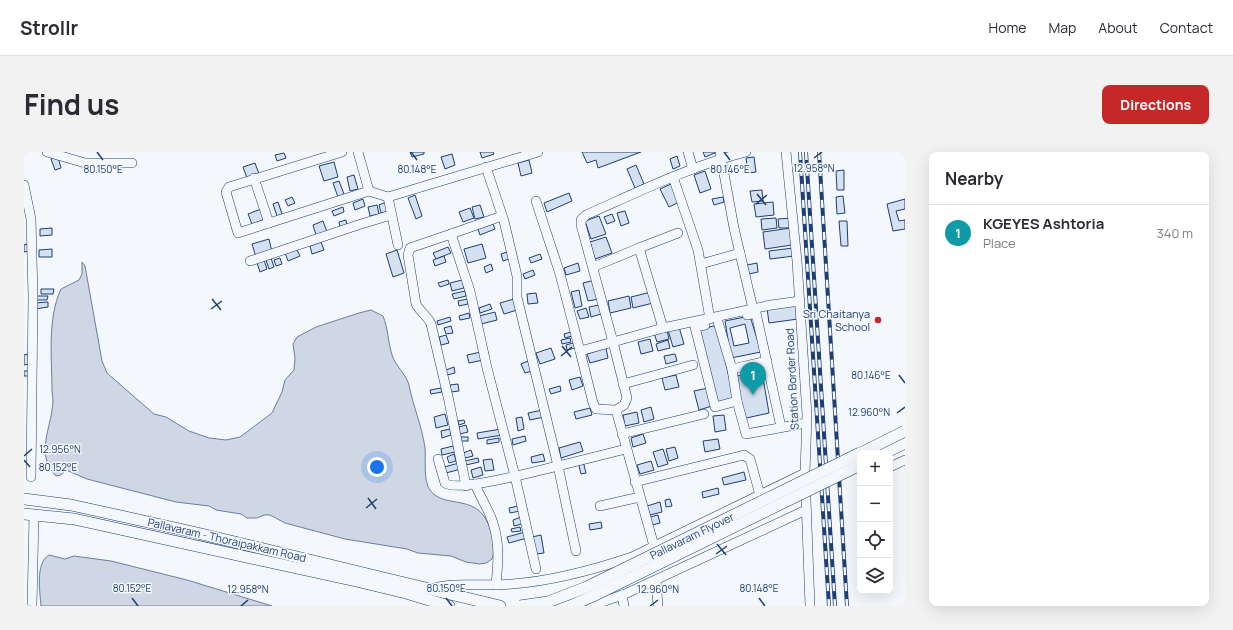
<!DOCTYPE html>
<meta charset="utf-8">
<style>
:root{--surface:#fff;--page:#f2f2f3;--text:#2b2b33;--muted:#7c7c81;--line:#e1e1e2;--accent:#c62828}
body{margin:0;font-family:Manrope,sans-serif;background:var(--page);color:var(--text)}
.controls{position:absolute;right:12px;bottom:12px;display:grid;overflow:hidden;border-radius:8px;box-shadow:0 4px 16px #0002}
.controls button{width:36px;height:36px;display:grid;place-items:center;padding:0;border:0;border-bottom:1px solid var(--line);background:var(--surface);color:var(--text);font:20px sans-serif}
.you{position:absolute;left:353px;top:315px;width:14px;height:14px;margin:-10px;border:3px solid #fff;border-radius:50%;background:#1a73e8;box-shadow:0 0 0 6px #1a73e833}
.badge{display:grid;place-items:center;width:26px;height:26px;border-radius:50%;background:var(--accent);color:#fff;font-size:13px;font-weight:700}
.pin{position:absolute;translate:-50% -33px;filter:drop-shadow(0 1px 2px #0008)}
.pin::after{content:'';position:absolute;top:21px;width:14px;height:12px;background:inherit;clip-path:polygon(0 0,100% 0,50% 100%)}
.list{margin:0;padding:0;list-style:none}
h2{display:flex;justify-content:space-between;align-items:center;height:52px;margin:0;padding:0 16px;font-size:17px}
h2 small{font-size:13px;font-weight:400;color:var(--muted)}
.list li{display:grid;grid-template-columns:26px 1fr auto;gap:12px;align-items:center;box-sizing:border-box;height:56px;padding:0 16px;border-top:1px solid var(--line)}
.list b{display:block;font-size:15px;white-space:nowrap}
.list p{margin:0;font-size:13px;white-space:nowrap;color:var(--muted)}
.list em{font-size:13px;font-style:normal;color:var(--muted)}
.icon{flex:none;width:22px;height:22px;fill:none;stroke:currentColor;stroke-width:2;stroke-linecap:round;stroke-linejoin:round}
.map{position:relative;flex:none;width:881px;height:454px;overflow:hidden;border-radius:8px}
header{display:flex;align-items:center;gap:24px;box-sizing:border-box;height:56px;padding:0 20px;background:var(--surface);border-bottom:1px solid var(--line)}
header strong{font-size:19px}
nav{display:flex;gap:22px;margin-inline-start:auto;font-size:14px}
.intro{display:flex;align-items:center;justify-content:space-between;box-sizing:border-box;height:96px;padding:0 24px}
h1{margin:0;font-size:28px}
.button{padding:10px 18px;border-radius:8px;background:var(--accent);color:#fff;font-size:14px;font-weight:700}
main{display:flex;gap:24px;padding:0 24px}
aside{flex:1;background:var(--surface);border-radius:8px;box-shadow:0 4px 16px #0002}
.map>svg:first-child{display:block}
.water{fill:#cfd7e4;stroke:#687fa3}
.building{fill:#d5e0f0;stroke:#1d3f73;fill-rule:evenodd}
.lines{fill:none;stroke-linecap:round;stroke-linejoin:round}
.minor-casing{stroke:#1d3f73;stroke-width:10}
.major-casing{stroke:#1d3f73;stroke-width:12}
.minor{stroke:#f4f7fb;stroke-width:9}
.major{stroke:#f4f7fb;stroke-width:11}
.rail-casing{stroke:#1d3f73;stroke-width:4}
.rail{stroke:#f4f7fb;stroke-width:2.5;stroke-dasharray:8;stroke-linecap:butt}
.major-bridge-casing{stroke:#1d3f73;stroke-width:12;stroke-linecap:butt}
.major-bridge{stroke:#f4f7fb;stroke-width:11}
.ticks{fill:none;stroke:#1d3f73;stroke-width:1.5}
.poi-dot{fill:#c62828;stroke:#f4f7fb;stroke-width:1.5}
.labels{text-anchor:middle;stroke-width:3;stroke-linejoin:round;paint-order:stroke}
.poi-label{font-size:11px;fill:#1d3f73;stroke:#f4f7fb;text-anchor:end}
.street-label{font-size:11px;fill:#1d3f73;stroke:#f4f7fb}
.ticks-label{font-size:10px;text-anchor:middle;fill:#1d3f73;stroke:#f4f7fb;stroke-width:3;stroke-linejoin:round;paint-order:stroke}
</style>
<header>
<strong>Strollr</strong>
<nav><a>Home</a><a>Map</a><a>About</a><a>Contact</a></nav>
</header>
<div class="intro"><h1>Find us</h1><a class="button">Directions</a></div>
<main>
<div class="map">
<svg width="881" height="454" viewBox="0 0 881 454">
<rect width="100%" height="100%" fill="#f4f7fb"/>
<g class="water">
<path d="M 58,110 L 61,114 L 78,209 L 83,221 L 130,262 L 142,265 L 165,279 L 185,286 L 202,288 L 216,285 L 248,261 L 258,240 L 261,228 L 270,218 L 271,206 L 269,192 L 273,185 L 292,175 L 335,161 L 347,158 L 359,164 C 364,176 364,190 368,203 C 372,215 382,222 385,233 C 389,254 398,274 401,296 C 402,306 399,329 406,338 C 421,359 456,338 467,380 C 470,390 471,398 468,407 L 462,411 L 456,412 L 442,410 L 427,404 L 394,401 L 383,397 L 321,387 L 261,371 L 246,363 L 240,363 L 233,366 L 223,366 L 217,362 L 192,358 L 185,354 L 152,350 L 63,327 L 42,318 L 37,323 L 32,324 C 7,298 34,268 28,239 C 28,206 23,167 37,137 L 55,128 L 58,122 Z"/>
<path d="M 25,403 L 41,407 L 50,404 L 87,409 L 163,428 L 248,454 L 17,454 C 16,440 11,411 25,403 Z"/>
</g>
<g class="building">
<polygon points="386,0 400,0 400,2 388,5"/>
<polygon points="456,0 469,0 470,2 458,6"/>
<polygon points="558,0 617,0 574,16 572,8 563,11"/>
<polygon points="679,0 691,0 691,1 681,5"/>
<polygon points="260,1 262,6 253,9 251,3"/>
<polygon points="428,2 431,13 421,17 417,5"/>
<polygon points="653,4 656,14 649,17 646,7"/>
<polygon points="34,5 37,16 31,18 27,7"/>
<polygon points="730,5 732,20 724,21 722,6"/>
<polygon points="505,8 508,21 497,24 494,11"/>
<polygon points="310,10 314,25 300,29 295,14"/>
<polygon points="231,11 235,22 223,26 219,15"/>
<polygon points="612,13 620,32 611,36 603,17"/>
<polygon points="820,18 820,38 813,38 812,19"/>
<polygon points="681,19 687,37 676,41 670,23"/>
<polygon points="330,23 334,37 326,39 323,25"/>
<polygon points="315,29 320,42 314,45 309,31"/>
<polygon points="649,31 657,49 645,55 636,37"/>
<polygon points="738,38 739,49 728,50 726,39"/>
<polygon points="545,41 548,49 523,60 520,51"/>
<polygon points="391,43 398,64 392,67 384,46"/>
<polygon points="819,44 821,61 813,62 812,45"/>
<polygon points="268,45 271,51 264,54 261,48"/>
<polygon points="699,45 700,50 690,53 688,47"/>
<polygon points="339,47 341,54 331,58 329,51"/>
<polygon points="881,47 881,57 872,59 875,69 881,68 881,77 869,79 863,52"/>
<polygon points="254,50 258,62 253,64 249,52"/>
<polygon points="362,50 365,59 357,61 355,53"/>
<polygon points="749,50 750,63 732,65 730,52"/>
<polygon points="353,53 355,62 346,64 344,55"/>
<polygon points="456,53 460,65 451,67 448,55"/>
<polygon points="319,55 320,60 310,64 308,59"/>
<polygon points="446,56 450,66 439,70 435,60"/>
<polygon points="237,57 241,67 228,72 224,62"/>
<polygon points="601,59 605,71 597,74 593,61"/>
<polygon points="588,62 591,69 583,72 580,65"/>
<polygon points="575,64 582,82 567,87 561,69"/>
<polygon points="752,66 753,76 738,78 737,67"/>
<polygon points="767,66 768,76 755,76 754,67"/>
<polygon points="322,68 323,73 316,75 315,70"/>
<polygon points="299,69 303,80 292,83 289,73"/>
<polygon points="815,69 823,69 824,94 817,94"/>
<polygon points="469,72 471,77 456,83 454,77"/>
<polygon points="28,76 28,83 16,84 16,77"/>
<polygon points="767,76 768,93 741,97 739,80"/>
<polygon points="582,85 588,101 571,107 566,90"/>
<polygon points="245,87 248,100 232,105 228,92"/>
<polygon points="297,90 300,98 288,102 286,94"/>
<polygon points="3,92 5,99 0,100 0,93"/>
<polygon points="458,92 462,106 444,111 440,97"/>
<polygon points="424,95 427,101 412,107 409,101"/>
<polygon points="272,96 276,104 264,109 261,101"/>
<polygon points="769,96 770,104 746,107 745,99"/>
<polygon points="28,97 28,105 15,105 15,98"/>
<polygon points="373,98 380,121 369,125 362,102"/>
<polygon points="483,100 485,107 479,109 477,102"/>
<polygon points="516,102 518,107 507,111 505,106"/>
<polygon points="420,104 422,110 411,114 409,108"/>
<polygon points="247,106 250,115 245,117 242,108"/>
<polygon points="256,106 258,112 252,114 250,108"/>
<polygon points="240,108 243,117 236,120 233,111"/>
<polygon points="554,111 556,119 542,123 540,116"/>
<polygon points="733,111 734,120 725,122 723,113"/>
<polygon points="467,112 469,118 462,121 460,115"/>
<polygon points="509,118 511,123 501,127 499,122"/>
<polygon points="424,128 425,132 416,135 414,131"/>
<polygon points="438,128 440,136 428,139 426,131"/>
<polygon points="571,128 575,147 564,149 559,131"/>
<polygon points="17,137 30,137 29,142 17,142"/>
<polygon points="555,138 558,154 551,156 547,140"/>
<polygon points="441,139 442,144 430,147 428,142"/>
<polygon points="627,140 629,151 609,156 607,145"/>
<polygon points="512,141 514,151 504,152 503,142"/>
<polygon points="13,144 24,144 23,148 13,148"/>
<polygon points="605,144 607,156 586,161 584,149"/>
<polygon points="443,147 444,152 435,154 434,149"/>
<polygon points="490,147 493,158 480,162 476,151"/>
<polygon points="24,150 24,155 11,157 11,151"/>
<polygon points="466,152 468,157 456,161 455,156"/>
<polygon points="772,152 774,167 745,171 743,156"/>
<polygon points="575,153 577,162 567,165 565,155"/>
<polygon points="562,156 565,165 556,167 553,159"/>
<polygon points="471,160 473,168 457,172 455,164"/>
<polygon points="445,161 446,166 436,168 435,164"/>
<path d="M 726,164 L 737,200 L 707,206 L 701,169 ZM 721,172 L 725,191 L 710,194 L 706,176 Z"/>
<polygon points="426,165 427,169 414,173 413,169"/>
<polygon points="693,173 710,247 691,252 674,178"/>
<polygon points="427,174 429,181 422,182 420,176"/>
<polygon points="655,175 660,192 649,195 644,178"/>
<polygon points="643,178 645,187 633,190 630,181"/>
<polygon points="547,180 548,184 541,186 540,182"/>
<polygon points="422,183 425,191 417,193 415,185"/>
<polygon points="546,186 547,190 538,192 537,188"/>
<polygon points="626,187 629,199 617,202 614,190"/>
<polygon points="644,188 646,196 634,199 632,192"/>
<polygon points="549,191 551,196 543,198 542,193"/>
<polygon points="527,196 531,207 516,212 512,201"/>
<polygon points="582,196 584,206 566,211 563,202"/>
<polygon points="457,200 459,208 445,211 443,203"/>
<polygon points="4,202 5,212 0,213 0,203"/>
<polygon points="651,202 653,209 642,212 640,204"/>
<polygon points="504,209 508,219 501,221 497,212"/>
<polygon points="430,215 431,221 423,223 422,218"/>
<rect x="0" y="219" width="6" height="5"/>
<polygon points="738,220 745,261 718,267 713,224"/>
<polygon points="652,223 655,235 641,238 638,226"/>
<polygon points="556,225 559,234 548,238 545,228"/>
<polygon points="434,232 435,239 427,240 426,233"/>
<polygon points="536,234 537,239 527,242 525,237"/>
<polygon points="417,236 418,240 407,242 406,238"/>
<polygon points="684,236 688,254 675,258 670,239"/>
<polygon points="627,255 630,267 620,270 617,258"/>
<polygon points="566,256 568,263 552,267 550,260"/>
<polygon points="519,258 520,265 506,268 504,261"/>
<polygon points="613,260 615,271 601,274 599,263"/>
<polygon points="421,262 424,273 412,276 410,265"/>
<polygon points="700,263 702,278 691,280 689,264"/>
<polygon points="498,265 500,277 494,279 492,266"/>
<polygon points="440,268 441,271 435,273 434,269"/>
<polygon points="442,273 444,280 436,282 435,275"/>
<polygon points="426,277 427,283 418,286 417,279"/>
<polygon points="477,277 478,283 454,287 453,281"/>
<polygon points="619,282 622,291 609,295 607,286"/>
<polygon points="501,284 502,289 489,293 488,287"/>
<rect x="437" y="285" width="7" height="4"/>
<polygon points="475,286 475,290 463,292 463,288"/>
<polygon points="694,287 696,297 681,300 679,289"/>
<polygon points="556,290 559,299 537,306 535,296"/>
<polygon points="429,294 431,300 418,303 417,297"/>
<polygon points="651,295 654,306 645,309 642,297"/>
<polygon points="639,297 644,312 634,315 629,300"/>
<polygon points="447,298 449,304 441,306 439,301"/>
<polygon points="430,302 432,309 425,311 423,305"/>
<polygon points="519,302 521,309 508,311 507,305"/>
<polygon points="454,306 455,310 442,313 441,309"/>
<polygon points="468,307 470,318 461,319 459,308"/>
<polygon points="559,309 562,321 557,322 554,310"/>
<polygon points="627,309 630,318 616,322 613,313"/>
<polygon points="435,311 437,317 422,321 420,315"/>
<polygon points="457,315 459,323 449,326 447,318"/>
<polygon points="720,320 722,328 700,333 698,326"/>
<polygon points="694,336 695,342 679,346 678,340"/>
<polygon points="646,347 648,354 642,355 641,348"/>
<polygon points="636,350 638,360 626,363 623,354"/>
<polygon points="494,354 496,359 486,361 485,356"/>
<polygon points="634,363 636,371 628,373 626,365"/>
<polygon points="497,365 498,372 490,374 489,368"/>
<polygon points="577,370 578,376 566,378 565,372"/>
<polygon points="496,375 497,379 488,380 487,377"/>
<polygon points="501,380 503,386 485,391 483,385"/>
<polygon points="517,383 520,401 512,402 508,385"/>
</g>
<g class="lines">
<g class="minor-casing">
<g id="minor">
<polyline points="23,0 61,11 108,11"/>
<polyline points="664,0 669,17"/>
<polyline points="696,0 710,76 729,157"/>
<path d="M 722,0 C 667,14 614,40 562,63 L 557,68 L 557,73 L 589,190 L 639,176 L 747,153 L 776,149"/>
<polyline points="762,0 773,109 783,263 781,321 786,454"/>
<polyline points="462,15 480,69 493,124 493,145 534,314 602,297"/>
<polyline points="649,25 674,98 686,167"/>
<polyline points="230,26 245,71 345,39 334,0"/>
<polyline points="0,33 7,67 9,144 7,325"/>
<polyline points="345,39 364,45 514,0"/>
<polyline points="364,45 374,93"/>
<polyline points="512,49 536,122 556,199"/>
<polyline points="478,64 427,82 446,139 463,216 491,324 512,417"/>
<polyline points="245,71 214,81 202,40 205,35 318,0"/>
<path d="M 427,82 L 386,96 L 384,103 L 392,152 C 396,160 403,163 407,172 L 425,249 L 442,334"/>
<polyline points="615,96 654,81"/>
<polyline points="226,109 334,73 367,63"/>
<polyline points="677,112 716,101"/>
<polyline points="569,115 615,96 639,176"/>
<polyline points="723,163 732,161 757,275"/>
<polyline points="681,173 671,175 691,255 713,249 708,217 694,170"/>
<polyline points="708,217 743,209"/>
<polyline points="599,232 669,213"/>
<polyline points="713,249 722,282 782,271"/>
<polyline points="592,258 572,257 569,251 556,199 589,190 603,246 600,253 592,258 630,394"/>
<polyline points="598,282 680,262"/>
<path d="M 414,307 L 421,331 C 433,341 515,318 534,314 L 552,399"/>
<polyline points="866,315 881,308"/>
<polyline points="611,330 720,303 726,307 736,343"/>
<path d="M 451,332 C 456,345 465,358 469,371 C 476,392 474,412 472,433"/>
<polyline points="576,354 616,345"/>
<polyline points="632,428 634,454"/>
<path d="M 406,437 C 432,429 461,435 488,432 C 529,429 569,418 608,405 L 781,321"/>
<polyline points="598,443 600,454"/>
<polyline points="8,454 10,363"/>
<polyline points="567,454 601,442 782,358"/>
</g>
</g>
<g class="major-casing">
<g id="major">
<polyline points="861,301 881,291"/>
<polyline points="0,347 47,353 169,380 476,454"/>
<polyline points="0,362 50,367 332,429 382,441 425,454"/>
</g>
</g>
<use href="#minor" class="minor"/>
<use href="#major" class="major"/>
<g class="rail-casing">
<g id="rail">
<polyline points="776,0 805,454"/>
<polyline points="782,0 811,454"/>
<polyline points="795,0 823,454"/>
</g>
</g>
<use href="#rail" class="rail"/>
<g class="major-bridge-casing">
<g id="major-bridge">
<polyline points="837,301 881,279"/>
<polyline points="496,454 524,450 563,435 836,301"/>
<polyline points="546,454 569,444 836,313"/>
</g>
</g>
<use href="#major-bridge" class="major-bridge"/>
</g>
<path class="ticks" d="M 73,0 L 79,8M 387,0 L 393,8M 700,0 L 706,8M 790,6 L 798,0M 733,42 L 742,53M 732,52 L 743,43M 188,147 L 197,158M 187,157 L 198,149M 538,194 L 547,205M 537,204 L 548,195M 875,223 L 881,231M 873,261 L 881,255M 0,304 L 8,297M 0,308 L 6,315M 344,346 L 352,357M 342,356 L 353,347M 693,392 L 702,403M 692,402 L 703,394M 108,446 L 114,454M 422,446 L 428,454M 735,446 L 741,454M 217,454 L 224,448M 626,454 L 634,448"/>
<circle class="poi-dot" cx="854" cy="168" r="4"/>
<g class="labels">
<g class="poi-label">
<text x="846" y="166">Sri Chaitanya<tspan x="846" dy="13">School</tspan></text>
</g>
<g class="street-label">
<text transform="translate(768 227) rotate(-93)" y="4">Station Border Road</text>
<text transform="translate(668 384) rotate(-26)" y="4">Pallavaram Flyover</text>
<text transform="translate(203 388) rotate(13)" y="4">Pallavaram - Thoraipakkam Road</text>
</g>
</g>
<g class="ticks-label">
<text x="790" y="20">12.958°N</text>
<text x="79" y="21">80.150°E</text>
<text x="393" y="21">80.148°E</text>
<text x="706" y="21">80.146°E</text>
<text x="847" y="227">80.146°E</text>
<text x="845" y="264">12.960°N</text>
<text x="36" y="301">12.956°N</text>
<text x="34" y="319">80.152°E</text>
<text x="108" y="440">80.152°E</text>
<text x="422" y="440">80.150°E</text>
<text x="735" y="440">80.148°E</text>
<text x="224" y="441">12.958°N</text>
<text x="634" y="441">12.960°N</text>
</g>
</svg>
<div class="controls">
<button>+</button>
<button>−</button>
<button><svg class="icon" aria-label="locate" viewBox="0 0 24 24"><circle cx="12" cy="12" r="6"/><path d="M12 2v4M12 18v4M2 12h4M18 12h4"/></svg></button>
<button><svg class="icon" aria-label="layers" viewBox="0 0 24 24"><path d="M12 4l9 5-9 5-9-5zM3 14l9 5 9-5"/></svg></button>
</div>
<div class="you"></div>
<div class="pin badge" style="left:729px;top:243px;background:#0f9aa8">1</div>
</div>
<aside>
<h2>Nearby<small></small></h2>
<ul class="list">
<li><span class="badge" style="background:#0f9aa8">1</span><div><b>KGEYES Ashtoria</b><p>Place</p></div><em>340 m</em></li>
</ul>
</aside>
</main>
